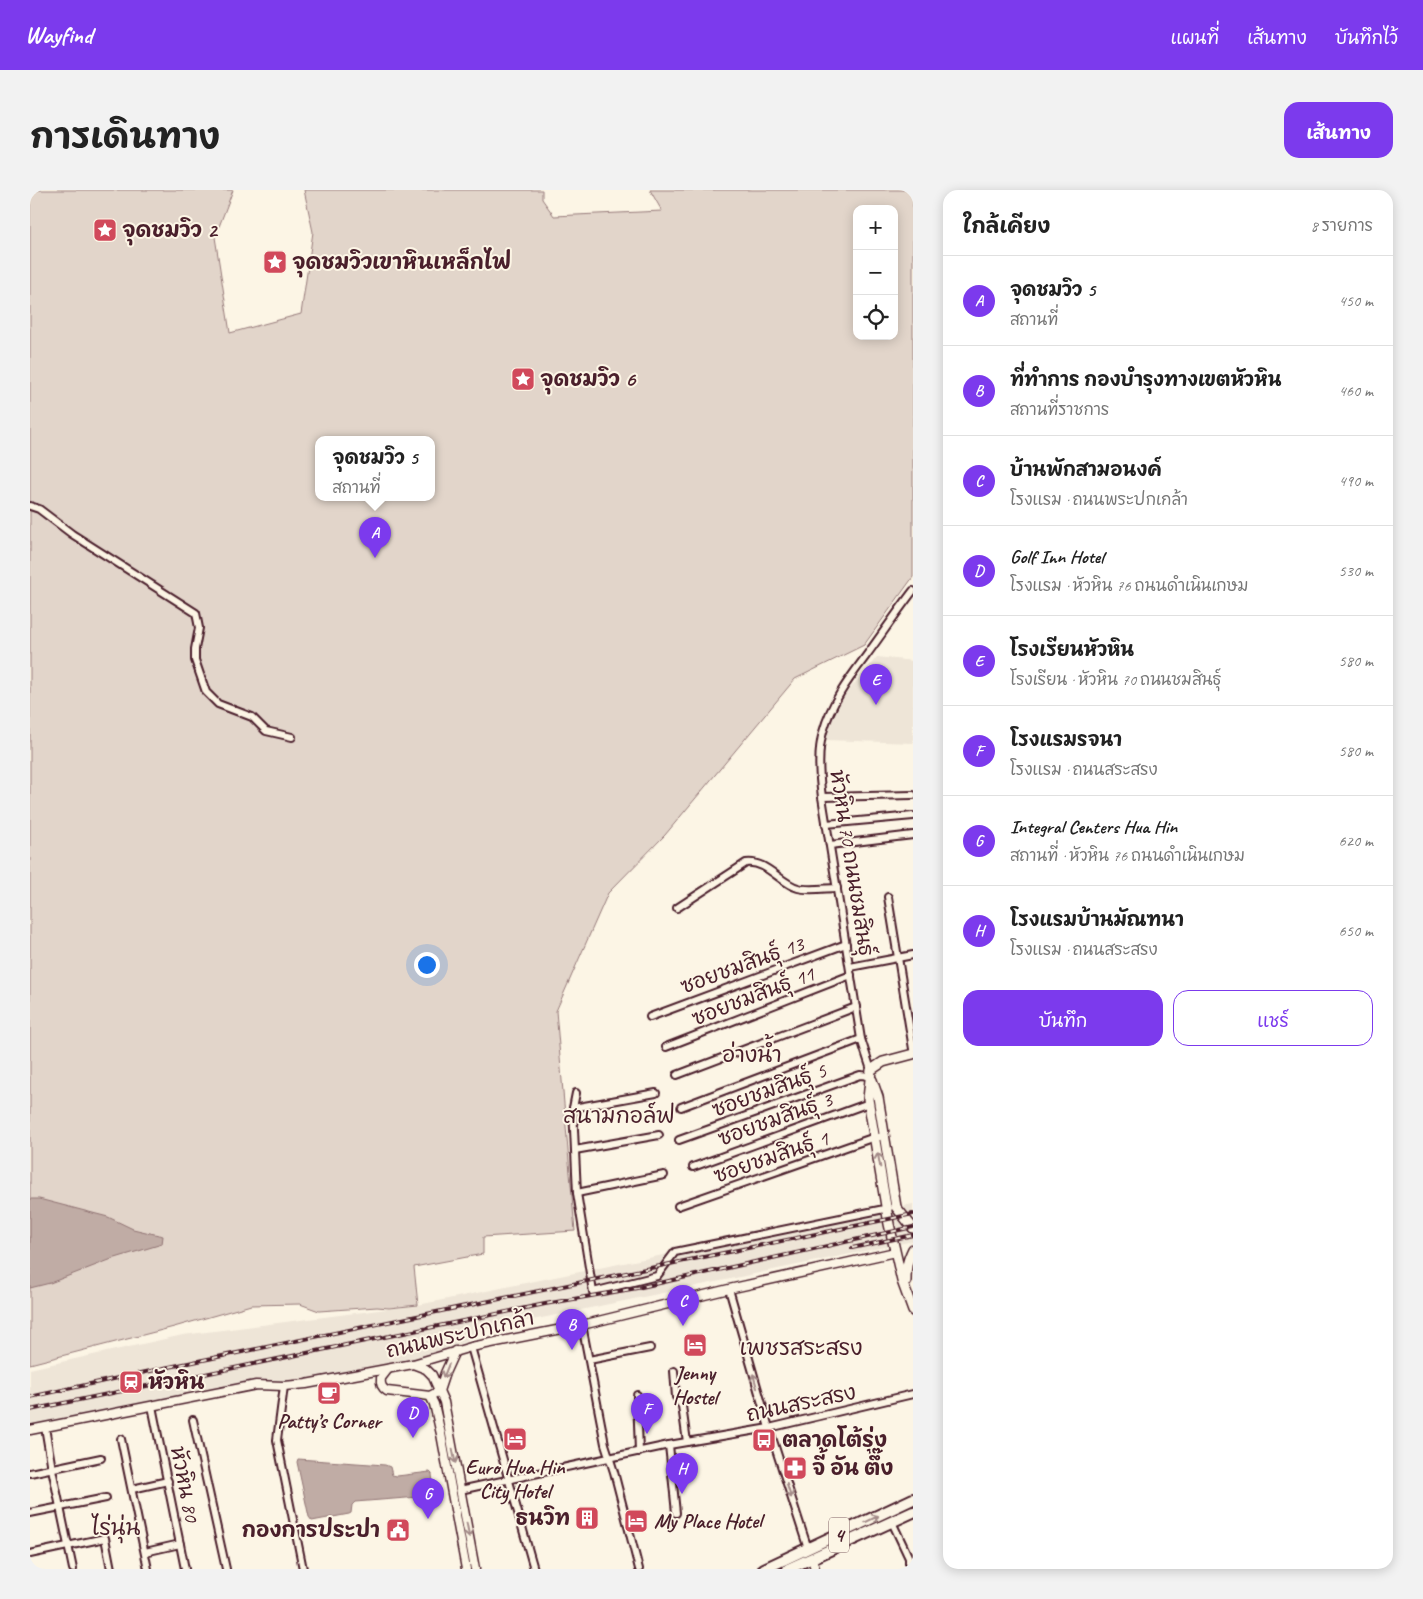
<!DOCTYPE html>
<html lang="th">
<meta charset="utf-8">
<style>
:root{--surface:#fff;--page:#f2f2f2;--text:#222;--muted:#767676;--line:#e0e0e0;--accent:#7c3aed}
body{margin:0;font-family:Caveat,"Playpen Sans Thai",sans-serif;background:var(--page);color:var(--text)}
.controls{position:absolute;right:15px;top:15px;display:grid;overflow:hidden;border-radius:10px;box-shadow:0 2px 12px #0003}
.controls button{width:45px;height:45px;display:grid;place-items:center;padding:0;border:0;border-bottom:1px solid var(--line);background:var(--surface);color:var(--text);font:25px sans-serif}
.you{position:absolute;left:396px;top:774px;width:18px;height:18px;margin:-12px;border:4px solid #fff;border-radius:50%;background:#1a73e8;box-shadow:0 0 0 8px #1a73e833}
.badge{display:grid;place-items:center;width:32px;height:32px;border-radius:50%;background:var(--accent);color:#fff;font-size:16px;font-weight:700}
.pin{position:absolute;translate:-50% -41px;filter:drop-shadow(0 1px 2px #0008)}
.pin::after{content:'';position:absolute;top:26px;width:18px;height:15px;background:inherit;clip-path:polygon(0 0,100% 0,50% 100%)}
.popup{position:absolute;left:285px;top:246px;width:120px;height:65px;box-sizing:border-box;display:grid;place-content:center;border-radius:10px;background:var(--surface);filter:drop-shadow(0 1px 4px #0005);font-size:16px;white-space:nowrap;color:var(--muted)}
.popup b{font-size:19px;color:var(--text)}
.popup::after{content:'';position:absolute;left:50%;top:100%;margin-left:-10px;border:10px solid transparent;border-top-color:var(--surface)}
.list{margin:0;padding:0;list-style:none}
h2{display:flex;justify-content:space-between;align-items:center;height:65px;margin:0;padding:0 20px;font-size:21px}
h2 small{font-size:16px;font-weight:400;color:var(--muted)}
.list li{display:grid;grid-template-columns:32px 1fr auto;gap:15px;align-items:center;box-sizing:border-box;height:90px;padding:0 20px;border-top:1px solid var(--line)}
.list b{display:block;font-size:19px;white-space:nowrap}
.list p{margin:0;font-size:16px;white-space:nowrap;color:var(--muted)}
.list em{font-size:16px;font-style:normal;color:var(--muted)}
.actions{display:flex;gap:10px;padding:15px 20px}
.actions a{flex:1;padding:11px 0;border:1px solid var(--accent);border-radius:15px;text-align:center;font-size:18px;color:var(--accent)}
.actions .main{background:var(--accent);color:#fff}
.icon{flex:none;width:28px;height:28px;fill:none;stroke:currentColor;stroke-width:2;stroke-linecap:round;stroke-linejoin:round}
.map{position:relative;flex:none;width:883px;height:1379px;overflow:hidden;border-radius:15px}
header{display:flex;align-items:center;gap:30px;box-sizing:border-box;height:70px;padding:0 25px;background:var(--accent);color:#fff}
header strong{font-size:24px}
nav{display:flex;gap:28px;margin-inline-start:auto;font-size:18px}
.intro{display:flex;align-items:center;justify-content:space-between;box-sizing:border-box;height:120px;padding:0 30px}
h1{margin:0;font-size:35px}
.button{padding:12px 22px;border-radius:15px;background:var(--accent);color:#fff;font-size:18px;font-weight:700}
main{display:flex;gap:30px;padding:0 30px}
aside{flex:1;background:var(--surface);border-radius:15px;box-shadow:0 2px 12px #0003}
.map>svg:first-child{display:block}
.built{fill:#eee5d7}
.green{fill:#e2d5ca;stroke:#967a7a;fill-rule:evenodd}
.water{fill:#c0aca5;stroke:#917474}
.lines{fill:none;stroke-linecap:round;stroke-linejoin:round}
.minor-casing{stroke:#4a1f2b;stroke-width:10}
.tertiary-casing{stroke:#4a1f2b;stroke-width:11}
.secondary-casing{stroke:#4a1f2b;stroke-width:12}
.primary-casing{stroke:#4a1f2b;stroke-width:14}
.minor{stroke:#fcf5e5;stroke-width:6}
.tertiary{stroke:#fcf5e5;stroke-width:8}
.secondary{stroke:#fcf5e5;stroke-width:9}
.primary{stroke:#fcf5e5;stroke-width:10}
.rail-casing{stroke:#4a1f2b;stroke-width:4}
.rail{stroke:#fcf5e5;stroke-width:2;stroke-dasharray:5.5;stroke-linecap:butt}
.oneway{stroke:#a38a88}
.labels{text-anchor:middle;stroke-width:4;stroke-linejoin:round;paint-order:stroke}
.shield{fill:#fcf5e5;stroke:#7f5f63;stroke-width:1}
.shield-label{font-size:20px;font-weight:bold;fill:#4a1f2b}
.poi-label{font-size:21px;font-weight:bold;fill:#4a1f2b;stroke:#fcf5e5;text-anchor:start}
.street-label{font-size:21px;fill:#4a1f2b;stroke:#fcf5e5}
.neighbourhood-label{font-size:22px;fill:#4a1f2b;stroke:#fcf5e5}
</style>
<header>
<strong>Wayfind</strong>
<nav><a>แผนที่</a><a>เส้นทาง</a><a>บันทึกไว้</a></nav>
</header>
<div class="intro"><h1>การเดินทาง</h1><a class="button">เส้นทาง</a></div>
<main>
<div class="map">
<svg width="883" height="1379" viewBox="0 0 883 1379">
<rect width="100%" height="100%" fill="#fcf5e5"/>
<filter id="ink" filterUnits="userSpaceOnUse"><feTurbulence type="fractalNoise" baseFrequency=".02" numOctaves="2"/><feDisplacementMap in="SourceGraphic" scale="10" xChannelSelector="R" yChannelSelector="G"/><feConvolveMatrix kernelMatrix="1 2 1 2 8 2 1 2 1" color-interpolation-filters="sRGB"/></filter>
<g filter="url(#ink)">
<g class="built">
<polygon points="847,467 883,471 883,553 795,550 805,522 812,508"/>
<polygon points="883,1014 883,1051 444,1142 444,1148 391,1169 281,1190 255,1193 228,1189 0,1236 0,1179 153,1145 388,1115"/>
<polygon points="705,1106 742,1232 779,1348 771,1351 733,1234 697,1109"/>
</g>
<path class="green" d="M 0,0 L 203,0 L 185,47 L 200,143 L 271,124 L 283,42 L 274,0 L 512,0 L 512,9 L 524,26 L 632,21 L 620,0 L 881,0 L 883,3 L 883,387 L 834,455 L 765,489 L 635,645 L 578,703 L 526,821 L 545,1041 L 453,1047 L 453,1064 L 384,1077 L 388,1115 L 359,1118 L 347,1117 L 289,1121 L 270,1114 L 221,1115 L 144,1137 L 0,1174 ZM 827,19 L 864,19 L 864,146 L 827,146 ZM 289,249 L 401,249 L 401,307 L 289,307 Z"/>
<g class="water">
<polygon points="0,1009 9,1009 78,1027 103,1039 133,1046 132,1054 82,1069 20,1093 0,1098"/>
<polygon points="268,1269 355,1275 360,1277 362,1285 367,1286 400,1282 402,1284 404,1305 402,1306 325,1312 322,1315 321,1323 319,1324 282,1331 279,1327 267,1272"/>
</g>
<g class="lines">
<g class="minor-casing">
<g id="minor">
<polyline points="0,316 9,319 42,344 166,423 169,438 165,459 165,470 176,502 188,514 222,527 236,541 262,547"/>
<polyline points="792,607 883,605"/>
<polyline points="796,634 883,626"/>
<polyline points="800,655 883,645"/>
<polyline points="858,707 883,859"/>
<path d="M 647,718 L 716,673 C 736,670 750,693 768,698 C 778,701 797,698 807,698"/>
<polyline points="820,777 883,765"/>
<polyline points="620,827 816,754"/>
<polyline points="636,857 821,785"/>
<path d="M 841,880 L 831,849 L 792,607 C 789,586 787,563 793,542 C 801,513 818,490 836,466 C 852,444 867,422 883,401"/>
<polyline points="647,885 826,817"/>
<polyline points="546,903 543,918 547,1003 563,1102 627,1086 645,1062 859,1018"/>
<polyline points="651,917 831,849"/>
<polyline points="543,918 626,903"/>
<polyline points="649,950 830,885 840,886"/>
<polyline points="545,960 629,945"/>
<polyline points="663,977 839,913"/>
<polyline points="547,1003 634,985"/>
<polyline points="648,1016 839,949 854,946"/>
<polyline points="699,1099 739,1238 778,1359"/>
<polyline points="552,1135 575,1254 584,1282 609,1379"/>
<polyline points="441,1157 504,1379"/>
<polyline points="559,1170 620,1158"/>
<polyline points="644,1181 646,1207 652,1216 657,1252"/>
<polyline points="254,1196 247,1250 273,1379"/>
<polyline points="607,1205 609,1262"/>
<polyline points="122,1216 155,1379"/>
<polyline points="163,1230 196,1379"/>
<polyline points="15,1237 22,1279 43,1379"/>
<polyline points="91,1249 118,1379"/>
<polyline points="639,1255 646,1323"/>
<polyline points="0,1283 71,1268"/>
<polyline points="102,1299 138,1291"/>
<polyline points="430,1300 639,1255 739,1238 883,1204"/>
<polyline points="0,1323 76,1308"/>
<polyline points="862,1332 879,1368 879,1379"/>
<polyline points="115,1362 150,1354"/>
<polyline points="0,1364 75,1348 81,1379"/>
</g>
</g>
<g class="tertiary-casing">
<g id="tertiary">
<polyline points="383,1174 396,1179 402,1185 414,1212 445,1379"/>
<path d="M 358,1179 L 351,1188 C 350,1195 352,1198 357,1201 L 400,1206 L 409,1201 L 415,1183 L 425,1161"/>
<polyline points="400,1206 404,1214 411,1244 436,1379"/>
<polyline points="0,1240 226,1195 254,1196 276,1194 383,1174 441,1157 552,1135 699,1099 865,1062"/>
<polyline points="782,1368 785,1379"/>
</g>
</g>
<g class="secondary-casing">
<g id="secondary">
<polyline points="883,864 853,872 841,880 838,909 859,1034 872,1091 883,1121"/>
<polyline points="842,890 848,907 866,1017 883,1038"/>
<path d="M 876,1091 C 876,1078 877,1071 883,1059"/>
</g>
</g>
<g class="primary-casing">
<g id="primary">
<polyline points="734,1379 883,1309"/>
<polyline points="758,1379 883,1322"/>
</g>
</g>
<use href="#minor" class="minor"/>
<use href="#tertiary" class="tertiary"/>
<use href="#secondary" class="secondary"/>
<use href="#primary" class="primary"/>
<g class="rail-casing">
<g id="rail">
<polyline points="822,1058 883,1045"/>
<polyline points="0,1207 139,1177 883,1024"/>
<polyline points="0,1220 515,1114 607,1098 883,1037"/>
</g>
</g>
<use href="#rail" class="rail"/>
</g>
<defs><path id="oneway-shaft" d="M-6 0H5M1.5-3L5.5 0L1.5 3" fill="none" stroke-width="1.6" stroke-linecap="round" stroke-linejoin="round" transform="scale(1.25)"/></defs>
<g class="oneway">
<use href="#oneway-shaft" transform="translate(849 970) rotate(-100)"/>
<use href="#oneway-shaft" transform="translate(416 1181) rotate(112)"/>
<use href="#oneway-shaft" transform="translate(725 1191) rotate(-106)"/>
<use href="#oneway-shaft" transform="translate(424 1266) rotate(79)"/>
<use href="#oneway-shaft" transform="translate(759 1301) rotate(72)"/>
<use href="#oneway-shaft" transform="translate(842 1329) rotate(-26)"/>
<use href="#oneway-shaft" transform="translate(438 1340) rotate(79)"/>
</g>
</g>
<defs>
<g id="sight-square" transform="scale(1.25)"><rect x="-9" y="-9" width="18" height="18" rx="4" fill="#d1495b" stroke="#fcf5e5"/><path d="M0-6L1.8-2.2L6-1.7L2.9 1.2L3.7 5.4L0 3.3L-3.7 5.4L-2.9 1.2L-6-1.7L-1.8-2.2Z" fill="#fff"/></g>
<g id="hotel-square" transform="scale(1.25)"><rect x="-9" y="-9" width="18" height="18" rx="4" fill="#d1495b" stroke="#fcf5e5"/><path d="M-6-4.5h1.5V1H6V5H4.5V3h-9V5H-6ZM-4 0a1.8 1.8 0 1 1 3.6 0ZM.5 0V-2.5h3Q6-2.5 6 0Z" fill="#fff"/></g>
<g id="station-square" transform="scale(1.25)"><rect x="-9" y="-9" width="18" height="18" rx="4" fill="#d1495b" stroke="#fcf5e5"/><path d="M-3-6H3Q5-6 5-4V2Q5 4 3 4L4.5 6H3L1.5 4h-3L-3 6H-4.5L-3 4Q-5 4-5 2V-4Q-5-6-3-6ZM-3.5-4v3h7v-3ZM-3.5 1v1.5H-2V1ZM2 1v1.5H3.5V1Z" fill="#fff"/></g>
<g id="cafe-square" transform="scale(1.25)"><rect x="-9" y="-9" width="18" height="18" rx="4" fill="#d1495b" stroke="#fcf5e5"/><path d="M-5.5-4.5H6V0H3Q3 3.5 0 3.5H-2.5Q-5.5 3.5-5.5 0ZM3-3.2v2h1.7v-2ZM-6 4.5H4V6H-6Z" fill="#fff"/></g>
<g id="bus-square" transform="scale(1.25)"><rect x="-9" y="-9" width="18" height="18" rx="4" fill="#d1495b" stroke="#fcf5e5"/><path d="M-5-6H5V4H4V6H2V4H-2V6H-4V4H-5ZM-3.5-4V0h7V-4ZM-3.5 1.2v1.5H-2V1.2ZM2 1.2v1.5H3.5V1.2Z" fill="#fff"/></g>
<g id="pharmacy-square" transform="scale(1.25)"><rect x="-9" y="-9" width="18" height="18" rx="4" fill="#d1495b" stroke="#fcf5e5"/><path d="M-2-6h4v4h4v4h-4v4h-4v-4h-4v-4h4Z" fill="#fff"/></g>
<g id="building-square" transform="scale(1.25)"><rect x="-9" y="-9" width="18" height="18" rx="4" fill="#d1495b" stroke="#fcf5e5"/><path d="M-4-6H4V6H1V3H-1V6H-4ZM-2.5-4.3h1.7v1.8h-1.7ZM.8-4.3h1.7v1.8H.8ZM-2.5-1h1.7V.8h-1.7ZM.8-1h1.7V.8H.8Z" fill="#fff"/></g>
<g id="civic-square" transform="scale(1.25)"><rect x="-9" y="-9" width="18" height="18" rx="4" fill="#d1495b" stroke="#fcf5e5"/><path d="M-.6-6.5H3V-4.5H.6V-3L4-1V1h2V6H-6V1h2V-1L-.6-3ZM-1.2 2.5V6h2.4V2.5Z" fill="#fff"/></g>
</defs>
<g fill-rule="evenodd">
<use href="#sight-square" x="75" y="40"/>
<use href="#sight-square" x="245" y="72"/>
<use href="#sight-square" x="493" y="189"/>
<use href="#hotel-square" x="665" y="1155"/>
<use href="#station-square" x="101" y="1192"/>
<use href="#cafe-square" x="299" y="1203"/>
<use href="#hotel-square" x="485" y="1249"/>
<use href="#bus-square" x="734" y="1250"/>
<use href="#pharmacy-square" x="765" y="1278"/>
<use href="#building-square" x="557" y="1328"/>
<use href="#hotel-square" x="606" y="1331"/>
<use href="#civic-square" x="368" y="1340"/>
</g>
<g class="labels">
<rect class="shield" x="799" y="1327.5" width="20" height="35" rx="4"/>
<g class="shield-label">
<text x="809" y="1352">4</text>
</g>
<g class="poi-label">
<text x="92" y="47">จุดชมวิว 2</text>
<text x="262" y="79">จุดชมวิวเขาหินเหล็กไฟ</text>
<text x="510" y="196">จุดชมวิว 6</text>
<text x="665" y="1190" text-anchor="middle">Jenny<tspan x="665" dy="24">Hostel</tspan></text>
<text x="118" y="1199">หัวหิน</text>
<text x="299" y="1238" text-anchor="middle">Patty’s Corner</text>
<text x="752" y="1257">ตลาดโต้รุ่ง</text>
<text x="485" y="1284" text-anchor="middle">Euro Hua Hin<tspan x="485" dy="24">City Hotel</tspan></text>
<text x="782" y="1285">จี้ อัน ตึ๊ง</text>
<text x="540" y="1335" text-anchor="end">ธนวิท</text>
<text x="624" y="1338">My Place Hotel</text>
<text x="350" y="1347" text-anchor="end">กองการประปา</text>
</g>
<g class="street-label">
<text transform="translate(822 673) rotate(81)" y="7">หัวหิน 70 ถนนชมสินธุ์</text>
<text transform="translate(712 775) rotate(-20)" y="7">ซอยชมสินธุ์ 13</text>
<text transform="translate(723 806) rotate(-21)" y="7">ซอยชมสินธุ์ 11</text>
<text transform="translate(739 900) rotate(-20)" y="7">ซอยชมสินธุ์ 5</text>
<text transform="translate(745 929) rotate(-20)" y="7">ซอยชมสินธุ์ 3</text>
<text transform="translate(741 967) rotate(-19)" y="7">ซอยชมสินธุ์ 1</text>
<text transform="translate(430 1144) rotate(-13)" y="7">ถนนพระปกเกล้า</text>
<text transform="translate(771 1213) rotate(-12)" y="7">ถนนสระสรง</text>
<text transform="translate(155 1294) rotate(79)" y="7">หัวหิน 80</text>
</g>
<g class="neighbourhood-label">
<text x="722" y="872">อ่างน้ำ</text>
<text x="589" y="933">สนามกอล์ฟ</text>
<text x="771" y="1165">เพชรสระสรง</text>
<text x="86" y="1345">ไร่นุ่น</text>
</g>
</g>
</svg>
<div class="controls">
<button>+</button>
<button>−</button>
<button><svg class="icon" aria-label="locate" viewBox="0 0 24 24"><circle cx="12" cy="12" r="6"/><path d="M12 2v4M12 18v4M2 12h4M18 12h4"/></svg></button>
</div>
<div class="you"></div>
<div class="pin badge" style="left:345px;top:368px">A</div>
<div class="popup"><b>จุดชมวิว 5</b>สถานที่</div>
<div class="pin badge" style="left:542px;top:1160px">B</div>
<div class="pin badge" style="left:653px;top:1136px">C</div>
<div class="pin badge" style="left:383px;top:1248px">D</div>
<div class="pin badge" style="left:846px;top:515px">E</div>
<div class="pin badge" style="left:617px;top:1244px">F</div>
<div class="pin badge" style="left:398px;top:1329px">G</div>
<div class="pin badge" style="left:652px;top:1304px">H</div>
</div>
<aside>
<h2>ใกล้เคียง<small>8 รายการ</small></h2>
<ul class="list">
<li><span class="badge">A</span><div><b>จุดชมวิว 5</b><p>สถานที่</p></div><em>450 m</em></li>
<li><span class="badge">B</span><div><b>ที่ทำการ กองบำรุงทางเขตหัวหิน</b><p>สถานที่ราชการ</p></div><em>460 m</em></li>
<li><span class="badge">C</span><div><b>บ้านพักสามอนงค์</b><p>โรงแรม · ถนนพระปกเกล้า</p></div><em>490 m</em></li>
<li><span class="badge">D</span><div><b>Golf Inn Hotel</b><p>โรงแรม · หัวหิน 76 ถนนดำเนินเกษม</p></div><em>530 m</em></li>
<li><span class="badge">E</span><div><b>โรงเรียนหัวหิน</b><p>โรงเรียน · หัวหิน 70 ถนนชมสินธุ์</p></div><em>580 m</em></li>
<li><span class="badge">F</span><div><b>โรงแรมรจนา</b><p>โรงแรม · ถนนสระสรง</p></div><em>580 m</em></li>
<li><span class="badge">G</span><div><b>Integral Centers Hua Hin</b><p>สถานที่ · หัวหิน 76 ถนนดำเนินเกษม</p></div><em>620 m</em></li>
<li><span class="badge">H</span><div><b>โรงแรมบ้านมัณฑนา</b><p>โรงแรม · ถนนสระสรง</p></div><em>650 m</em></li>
</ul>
<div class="actions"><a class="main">บันทึก</a><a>แชร์</a></div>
</aside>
</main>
